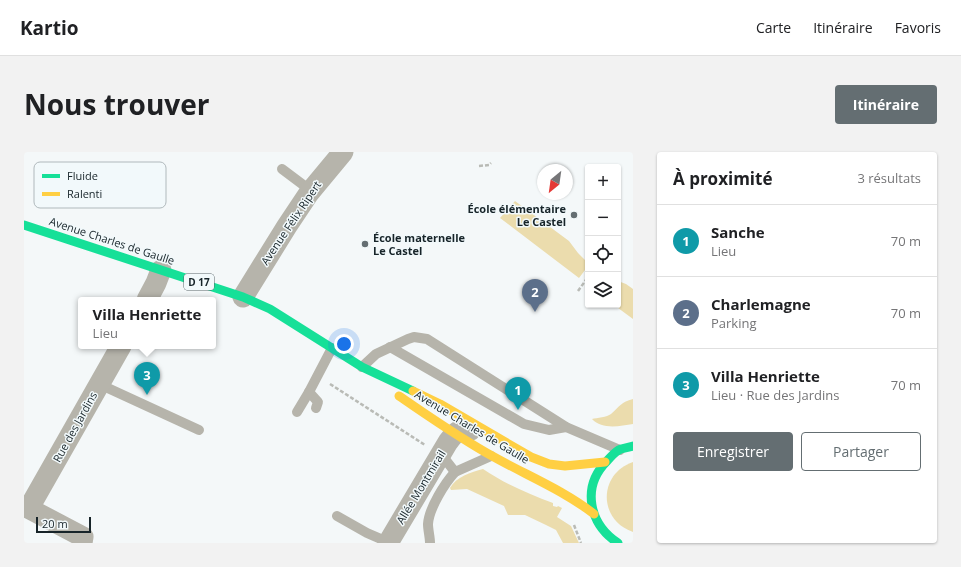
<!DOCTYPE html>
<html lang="fr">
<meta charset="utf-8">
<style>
:root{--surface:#fff;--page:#f2f2f2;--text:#202124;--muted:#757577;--line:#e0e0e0;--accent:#646e72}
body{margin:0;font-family:"Open Sans",sans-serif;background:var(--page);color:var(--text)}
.controls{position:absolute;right:12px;top:12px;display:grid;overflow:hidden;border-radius:4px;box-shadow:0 1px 3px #0004}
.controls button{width:36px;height:36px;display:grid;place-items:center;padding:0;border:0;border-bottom:1px solid var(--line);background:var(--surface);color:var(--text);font:20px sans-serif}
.compass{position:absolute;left:513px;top:12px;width:36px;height:36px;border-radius:50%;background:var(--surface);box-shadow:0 1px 3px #0004;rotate:209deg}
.scale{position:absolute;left:12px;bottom:10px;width:55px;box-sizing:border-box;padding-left:4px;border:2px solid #172429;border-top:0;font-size:11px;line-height:14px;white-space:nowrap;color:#172429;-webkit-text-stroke:3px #f2f9fb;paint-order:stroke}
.you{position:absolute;left:320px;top:192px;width:14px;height:14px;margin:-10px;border:3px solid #fff;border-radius:50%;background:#1a73e8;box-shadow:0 0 0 6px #1a73e833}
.badge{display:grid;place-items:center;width:26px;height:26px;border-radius:50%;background:var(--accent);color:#fff;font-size:13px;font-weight:700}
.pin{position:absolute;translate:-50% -33px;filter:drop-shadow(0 1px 2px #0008)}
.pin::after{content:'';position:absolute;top:21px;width:14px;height:12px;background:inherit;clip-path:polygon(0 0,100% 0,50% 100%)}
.popup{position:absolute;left:54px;top:145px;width:138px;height:52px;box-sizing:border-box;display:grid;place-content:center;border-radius:4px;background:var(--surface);filter:drop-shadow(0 1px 3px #0005);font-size:13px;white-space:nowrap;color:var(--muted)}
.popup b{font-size:15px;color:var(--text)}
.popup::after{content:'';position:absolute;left:50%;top:100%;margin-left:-8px;border:8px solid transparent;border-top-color:var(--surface)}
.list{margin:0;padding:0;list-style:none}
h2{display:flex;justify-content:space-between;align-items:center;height:52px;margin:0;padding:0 16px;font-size:17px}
h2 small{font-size:13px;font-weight:400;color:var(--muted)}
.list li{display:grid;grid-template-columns:26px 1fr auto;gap:12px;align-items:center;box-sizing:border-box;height:72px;padding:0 16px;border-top:1px solid var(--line)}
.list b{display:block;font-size:15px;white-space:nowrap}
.list p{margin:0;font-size:13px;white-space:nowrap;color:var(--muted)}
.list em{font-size:13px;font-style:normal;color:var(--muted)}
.actions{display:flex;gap:8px;padding:12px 16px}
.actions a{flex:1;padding:9px 0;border:1px solid var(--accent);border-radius:4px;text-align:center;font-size:14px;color:var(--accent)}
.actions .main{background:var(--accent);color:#fff}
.icon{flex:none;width:22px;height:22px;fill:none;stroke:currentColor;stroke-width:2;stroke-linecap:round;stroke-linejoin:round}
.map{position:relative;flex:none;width:609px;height:391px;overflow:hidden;border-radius:4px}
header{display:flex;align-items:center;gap:24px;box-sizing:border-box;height:56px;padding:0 20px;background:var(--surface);border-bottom:1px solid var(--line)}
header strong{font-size:19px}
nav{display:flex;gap:22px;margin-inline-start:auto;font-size:14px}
.intro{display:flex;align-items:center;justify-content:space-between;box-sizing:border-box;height:96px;padding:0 24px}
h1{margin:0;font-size:28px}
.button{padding:10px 18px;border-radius:4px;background:var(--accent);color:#fff;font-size:14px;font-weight:700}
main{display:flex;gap:24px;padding:0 24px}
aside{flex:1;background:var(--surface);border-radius:4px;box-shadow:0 1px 3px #0004}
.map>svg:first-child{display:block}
.green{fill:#ebdcad}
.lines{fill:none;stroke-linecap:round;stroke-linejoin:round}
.path{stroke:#b9bbb6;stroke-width:2.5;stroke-dasharray:4 2;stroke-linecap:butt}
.lane{stroke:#b6b4ab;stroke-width:10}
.street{stroke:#b6b4ab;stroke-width:21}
.fast{stroke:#16e098;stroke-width:9}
.slow{stroke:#ffcf43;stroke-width:9}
.poi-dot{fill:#646e72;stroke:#f2f9fb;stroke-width:1.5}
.labels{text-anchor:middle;stroke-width:3;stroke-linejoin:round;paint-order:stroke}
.shield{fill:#f2f9fb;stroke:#596468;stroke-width:1}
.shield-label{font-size:10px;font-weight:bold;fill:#172429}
.poi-label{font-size:11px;font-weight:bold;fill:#172429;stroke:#f2f9fb;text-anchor:end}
.street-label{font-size:11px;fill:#172429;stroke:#f2f9fb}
.key{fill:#f2f9fb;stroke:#b0b9bc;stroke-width:1}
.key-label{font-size:11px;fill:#172429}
</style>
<header>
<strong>Kartio</strong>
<nav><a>Carte</a><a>Itinéraire</a><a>Favoris</a></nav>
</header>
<div class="intro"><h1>Nous trouver</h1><a class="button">Itinéraire</a></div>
<main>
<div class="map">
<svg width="609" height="391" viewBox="0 0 609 391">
<rect width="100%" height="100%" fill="#f4f8f9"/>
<g class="green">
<polygon points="491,49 545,89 554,101 564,111 564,114 555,126 476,66"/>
<polygon points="594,129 602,132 609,137 609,167 590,153 594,153"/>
<path d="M 609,247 L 609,272 C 596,274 578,278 568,267 C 573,266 583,265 587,262 C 596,254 597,250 609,247 Z"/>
<path d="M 609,310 L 609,380 C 574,368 574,322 609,310 Z"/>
<path d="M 459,317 C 481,332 505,342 529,351 L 529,354 L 533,355 L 534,354 L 538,356 L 533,365 L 547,374 L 555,391 L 539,391 L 532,378 L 522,373 L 501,363 L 484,363 L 480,354 L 443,337 L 427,338 L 426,336 C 432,325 447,320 459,317 Z"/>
</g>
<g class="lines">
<g class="path">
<polyline points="455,14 465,13 467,11"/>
<polyline points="554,139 564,125"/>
<polyline points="306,232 401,293"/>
<polyline points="550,373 557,391"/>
</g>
<g class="lane">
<polyline points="258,17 282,35 285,41"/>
<polyline points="366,195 500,272 525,278 542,275"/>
<polyline points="338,215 352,202 384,187 390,185 403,187 542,275 596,298"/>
<polyline points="75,232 175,278"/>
<polyline points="285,240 294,250 292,256"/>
<polyline points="273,260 285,240 308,196"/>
<polyline points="417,302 431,320 467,304"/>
<polyline points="313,364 343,381 364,390"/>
<path d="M 406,391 C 406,385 404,378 404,372 C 405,356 421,331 431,320"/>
</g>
<g class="street">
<polyline points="219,145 263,74 285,41 319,0"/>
<polyline points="123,148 132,131 137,118"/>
<polyline points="0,354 59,385 58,391"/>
<polyline points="5,356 97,194"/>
<path d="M 364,391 L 424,290 C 430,282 435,275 447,278"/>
</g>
<g class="fast">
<polyline points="0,73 219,145 246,157 338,215 389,239"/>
<path d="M 594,391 C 565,372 557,335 583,309 C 587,305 591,299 597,297 C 601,296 605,295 609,294"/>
</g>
<g class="slow">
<polyline points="389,239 416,252 507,305 525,312 541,314 581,310"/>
<path d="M 375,244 C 406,265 437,287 470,305 C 504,324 539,338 570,362"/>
</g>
</g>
<g class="poi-dot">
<circle cx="550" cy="63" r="4"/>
<circle cx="341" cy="92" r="4"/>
</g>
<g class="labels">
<rect class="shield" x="160" y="122" width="30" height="16" rx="3"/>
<g class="shield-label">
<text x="175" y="134">D 17</text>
</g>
<g class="poi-label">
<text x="542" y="61">École élémentaire<tspan x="542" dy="13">Le Castel</tspan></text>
<text x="349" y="90" text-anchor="start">École maternelle<tspan x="349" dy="13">Le Castel</tspan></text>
</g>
<g class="street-label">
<text transform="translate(267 71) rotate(-56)" y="4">Avenue Félix Ripert</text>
<text transform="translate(88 89) rotate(18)" y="4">Avenue Charles de Gaulle</text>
<text transform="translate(51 275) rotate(-61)" y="4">Rue des Jardins</text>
<text transform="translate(448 275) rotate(31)" y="4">Avenue Charles de Gaulle</text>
<text transform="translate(397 335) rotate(-59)" y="4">Allée Montmirail</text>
</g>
</g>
<rect x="10" y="10" width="132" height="46" rx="6" class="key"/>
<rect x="18" y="22" width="18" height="4" fill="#16e098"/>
<rect x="18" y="40" width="18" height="4" fill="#ffcf43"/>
<g class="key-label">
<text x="43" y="28">Fluide</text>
<text x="43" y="46">Ralenti</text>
</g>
</svg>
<div class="controls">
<button>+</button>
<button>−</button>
<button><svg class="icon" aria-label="locate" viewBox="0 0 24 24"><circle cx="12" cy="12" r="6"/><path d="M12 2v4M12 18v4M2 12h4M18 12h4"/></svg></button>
<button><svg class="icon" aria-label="layers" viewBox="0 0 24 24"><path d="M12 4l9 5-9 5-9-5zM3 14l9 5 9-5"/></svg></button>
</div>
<svg class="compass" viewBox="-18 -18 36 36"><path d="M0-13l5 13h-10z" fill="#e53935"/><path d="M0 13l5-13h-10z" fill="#757577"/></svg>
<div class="scale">20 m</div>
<div class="you"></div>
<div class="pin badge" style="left:494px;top:258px;background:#0f9aa8">1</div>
<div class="pin badge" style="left:511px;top:160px;background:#5c6f8a">2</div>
<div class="pin badge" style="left:123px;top:243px;background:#0f9aa8">3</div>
<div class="popup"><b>Villa Henriette</b>Lieu</div>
</div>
<aside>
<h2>À proximité<small>3 résultats</small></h2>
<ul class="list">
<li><span class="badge" style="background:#0f9aa8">1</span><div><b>Sanche</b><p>Lieu</p></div><em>70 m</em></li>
<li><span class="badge" style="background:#5c6f8a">2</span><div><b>Charlemagne</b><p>Parking</p></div><em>70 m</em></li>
<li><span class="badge" style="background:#0f9aa8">3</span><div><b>Villa Henriette</b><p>Lieu · Rue des Jardins</p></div><em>70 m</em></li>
</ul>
<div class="actions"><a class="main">Enregistrer</a><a>Partager</a></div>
</aside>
</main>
